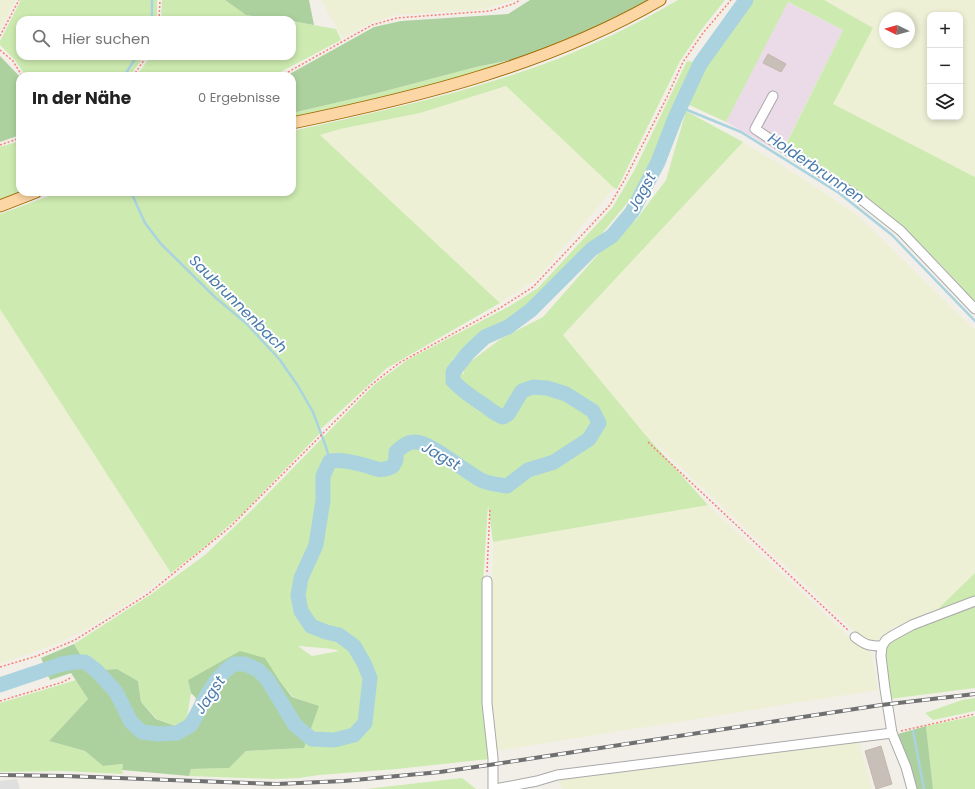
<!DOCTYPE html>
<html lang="de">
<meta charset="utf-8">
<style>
:root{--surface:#fff;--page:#f6f6f6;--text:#222;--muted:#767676;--line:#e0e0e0}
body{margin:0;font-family:Poppins,sans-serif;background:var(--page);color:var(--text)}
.controls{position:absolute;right:12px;top:12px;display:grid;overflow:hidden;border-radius:8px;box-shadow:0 2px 6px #0003}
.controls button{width:36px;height:36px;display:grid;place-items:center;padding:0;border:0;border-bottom:1px solid var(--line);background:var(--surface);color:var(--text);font:20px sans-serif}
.compass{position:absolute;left:879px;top:12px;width:36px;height:36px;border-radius:50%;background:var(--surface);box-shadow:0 2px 6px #0003;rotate:275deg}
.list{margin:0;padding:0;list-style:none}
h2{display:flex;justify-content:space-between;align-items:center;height:52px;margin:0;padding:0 16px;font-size:17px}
h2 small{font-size:13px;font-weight:400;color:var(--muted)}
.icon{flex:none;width:22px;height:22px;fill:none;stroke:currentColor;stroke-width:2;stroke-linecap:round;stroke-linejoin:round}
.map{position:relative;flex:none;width:975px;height:789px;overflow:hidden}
.search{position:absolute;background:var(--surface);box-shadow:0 2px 6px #0003;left:16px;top:16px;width:280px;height:44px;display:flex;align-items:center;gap:10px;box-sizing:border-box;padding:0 14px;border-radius:12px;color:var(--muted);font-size:15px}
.panel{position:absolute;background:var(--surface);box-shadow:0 2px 6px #0003;left:16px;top:72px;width:280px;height:124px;border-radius:12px}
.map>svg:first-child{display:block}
.residential{fill:#e0dfdf}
.industrial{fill:#ebdbe8}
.farmland{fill:#eef0d5;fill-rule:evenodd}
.grass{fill:#cdebb0;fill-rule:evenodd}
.forest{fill:#add19e}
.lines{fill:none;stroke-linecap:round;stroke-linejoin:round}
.stream{stroke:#aad3df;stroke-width:2.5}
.river{stroke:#aad3df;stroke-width:15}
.building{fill:#c7bfb8;stroke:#c4b6ab}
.minor-casing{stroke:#a9a9a9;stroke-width:11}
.major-casing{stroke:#a06b00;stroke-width:13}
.path{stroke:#fa8072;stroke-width:1.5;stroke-dasharray:2 2;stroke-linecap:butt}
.minor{stroke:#fff;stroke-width:9}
.major{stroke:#fcd6a4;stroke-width:11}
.rail-casing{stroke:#707070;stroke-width:4}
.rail{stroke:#fff;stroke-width:2.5;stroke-dasharray:8;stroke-linecap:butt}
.labels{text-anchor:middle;stroke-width:4;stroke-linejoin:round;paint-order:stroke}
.water-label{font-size:15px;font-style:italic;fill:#4a7aab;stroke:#fff}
</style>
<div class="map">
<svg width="975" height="789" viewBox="0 0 975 789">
<rect width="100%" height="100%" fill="#f2efe9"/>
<polygon class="residential" points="17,779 20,789 0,789 0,781"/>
<polygon class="industrial" points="787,2 843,30 781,153 726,122"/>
<g class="farmland">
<polygon points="0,0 16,0 0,31"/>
<polygon points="321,0 514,0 486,9 397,15 371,23 342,38"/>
<path d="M 824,0 L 975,0 L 975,177 L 832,104 L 873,28 ZM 930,15 L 960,15 L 960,117 L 930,117 ZM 885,18 L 909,18 L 909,42 L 885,42 Z"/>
<polygon points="506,86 614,188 537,279 500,303 319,135 340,129 420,113"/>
<polygon points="743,142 799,176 856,214 975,330 975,573 938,609 891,629 881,639 873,641 864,640 643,432 563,335"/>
<polygon points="0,309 171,573 134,600 85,630 59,643 0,664"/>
<polygon points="708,505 858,645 871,652 878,690 495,751 490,695 493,542"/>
<polygon points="859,741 872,789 563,789 557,779"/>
</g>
<g class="grass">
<polygon points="21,0 157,0 157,20 20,20 20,56 144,56 130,76 26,76 14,59 0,45 0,41"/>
<polygon points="162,0 225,0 246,15 282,20 161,20"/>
<path d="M 678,0 L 725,0 L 702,29 L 680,61 L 617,189 L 614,188 L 506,86 L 420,113 L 340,129 L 320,135 L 500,303 L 387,368 L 322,428 L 318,429 L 320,433 L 243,513 L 208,544 L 171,573 L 0,309 L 0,214 L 60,192 L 292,192 L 292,131 C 377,112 462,94 544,64 C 590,47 635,25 678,0 Z"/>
<path d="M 753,0 L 824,0 L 873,28 L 833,104 L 975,177 L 975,302 C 938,260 898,220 853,187 C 832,171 808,158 786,144 L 843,30 L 788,2 L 726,122 L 685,103 L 703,65 Z"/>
<polygon points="292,21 336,29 341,40 273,76 136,76 151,56 292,56"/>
<polygon points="510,61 418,90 292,120 292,113 374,94 476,67"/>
<path d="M 687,61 L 694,62 L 664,129 L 638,197 L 628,202 L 600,236 L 562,271 L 527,308 L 481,338 L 468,344 L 452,360 L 452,368 L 464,374 L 463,367 L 502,338 L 543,317 L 609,242 L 636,220 L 666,180 L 686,111 L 743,142 L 563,335 L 643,432 L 708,505 L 493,542 L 488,505 L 483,583 L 482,693 L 489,759 L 397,769 L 319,775 L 299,778 L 273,779 L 189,776 L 191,769 L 229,768 L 246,751 L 304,748 L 318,706 L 293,697 L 279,680 L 202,673 L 188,680 L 191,693 L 186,723 L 178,727 L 157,719 L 141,702 L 138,681 L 117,669 L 102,670 L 81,656 L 74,644 L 150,595 L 205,555 L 253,509 L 374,385 L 407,360 L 510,306 L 538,288 L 612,208 L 634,171 ZM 298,646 C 306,647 335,648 339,651 L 312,656 Z"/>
<polygon points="20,141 20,192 29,192 0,202 0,147"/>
<polygon points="975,573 975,596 938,609"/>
<polygon points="975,606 975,688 889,699 885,651 892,637 924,623"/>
<polygon points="76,680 88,699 49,741 85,751 103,766 123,764 122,770 123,774 63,771 0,772 0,703"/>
<polygon points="975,698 975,711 933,720 925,713 962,700"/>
<polygon points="975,716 975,789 933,789 926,726"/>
<polygon points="462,778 476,789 366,789"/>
</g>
<g class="forest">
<polygon points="225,0 309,0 314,25 292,21 292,20 282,20 246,15"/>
<polygon points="530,0 648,0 595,28 526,57 476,67 374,94 292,113 292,76 286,76 374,27 401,21 508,14"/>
<polygon points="0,56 20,77 20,135 0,142"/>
<polygon points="74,644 81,656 102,670 117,669 138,681 141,702 156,719 178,727 189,729 196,698 191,693 188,680 240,651 265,658 279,680 292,697 319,706 304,748 246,751 229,768 191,769 189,776 122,770 123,764 103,766 85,751 49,741 88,699 71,673 50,680 41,658"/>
<polygon points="926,726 933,789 916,789 910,767 898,734"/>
</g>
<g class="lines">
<g class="stream">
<polyline points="152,20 152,0"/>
<polyline points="124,76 137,56"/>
<polyline points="680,107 741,132 839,193 892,235 975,321"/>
<polyline points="131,192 145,223 161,244 216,298 247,324 280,360 298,386 313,412 326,447 330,461"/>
<polyline points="913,731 924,789"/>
</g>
<path class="river" d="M 0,685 L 62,664 L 75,662 L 85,662 L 97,671 L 116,692 L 131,722 L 142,732 L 160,734 L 177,733 L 191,725 L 207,695 L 216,681 L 226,670 L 234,664 L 245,664 L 258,670 L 267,679 L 295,725 L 312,739 L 334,740 L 354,735 L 365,723 L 370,678 L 364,663 L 354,646 L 339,635 L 326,632 L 311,626 L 301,611 L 298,595 L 301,578 L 316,545 L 323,500 L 323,476 L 330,461 C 340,459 353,462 364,465 C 377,468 379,473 393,466 L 396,460 L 396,452 C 402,447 406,442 414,442 C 429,440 467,474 483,481 C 491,484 499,485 507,486 L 528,470 L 554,462 L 589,439 L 599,423 L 593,411 L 566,394 L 547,388 L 533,387 L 522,391 L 508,414 L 503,417 C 495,414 491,410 484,405 C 471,397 464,392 453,381 L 453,372 L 468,353 L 485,337 L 508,327 L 531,310 L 592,249 L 612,236 L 632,212 L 658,162 L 675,118 L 700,64 L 746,0"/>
</g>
<g class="building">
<polygon points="768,54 786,64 781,72 763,63"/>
<polygon points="881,746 892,784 876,789 865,751"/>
</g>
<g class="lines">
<g class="minor-casing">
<g id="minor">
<polyline points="773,96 755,129 857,196 901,231 975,309"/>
<polyline points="487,581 487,703 493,758 493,789"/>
<path d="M 855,637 C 865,645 869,646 882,646"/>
<polyline points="495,789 537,781 557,775 892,733"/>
<polyline points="912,789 906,767 892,733 885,689 881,656 882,646 886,640 892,636 912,625 975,601"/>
</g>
</g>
<g class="major-casing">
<g id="major">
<path d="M 292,123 C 418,97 548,65 660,0"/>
<polyline points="0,206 36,192"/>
</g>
</g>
<g class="path">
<polyline points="159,20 160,0"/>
<polyline points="0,36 19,0"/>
<polyline points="0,50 13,61 22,76"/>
<polyline points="133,76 147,56"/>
<polyline points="281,76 372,25 397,18 490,11 513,4 520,0"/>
<polyline points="0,145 20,138"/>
<polyline points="648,442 849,631"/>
<polyline points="487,572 490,508"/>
<polyline points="0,667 37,656 75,640 148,594 230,527 371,385 399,363 500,308 533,287 610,205 625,179 667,97 683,62 703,33 731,0"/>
<polyline points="0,701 63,682 72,677"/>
<polyline points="901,731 975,714"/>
</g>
<use href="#minor" class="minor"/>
<use href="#major" class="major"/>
<g class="rail-casing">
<polyline id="rail" points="0,775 65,776 277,784 344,781 440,772 489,765 881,705 975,694"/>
</g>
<use href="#rail" class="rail"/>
</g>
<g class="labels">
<g class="water-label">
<text transform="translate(816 168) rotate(34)" y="5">Holderbrunnen</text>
<text transform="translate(642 192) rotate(-61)" y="5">Jagst</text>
<text transform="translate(238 304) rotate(45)" y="5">Saubrunnenbach</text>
<text transform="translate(441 456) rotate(30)" y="5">Jagst</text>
<text transform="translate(210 695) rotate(-56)" y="5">Jagst</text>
</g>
</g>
</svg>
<div class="controls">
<button>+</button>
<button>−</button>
<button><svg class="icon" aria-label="layers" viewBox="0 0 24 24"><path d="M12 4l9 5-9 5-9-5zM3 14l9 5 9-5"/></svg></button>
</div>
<svg class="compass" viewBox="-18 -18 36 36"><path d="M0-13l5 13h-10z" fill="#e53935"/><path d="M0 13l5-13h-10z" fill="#767676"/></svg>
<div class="search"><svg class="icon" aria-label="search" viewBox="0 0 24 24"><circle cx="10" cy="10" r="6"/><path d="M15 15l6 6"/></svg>Hier suchen</div>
<section class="panel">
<h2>In der Nähe<small>0 Ergebnisse</small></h2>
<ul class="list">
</ul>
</section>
</div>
